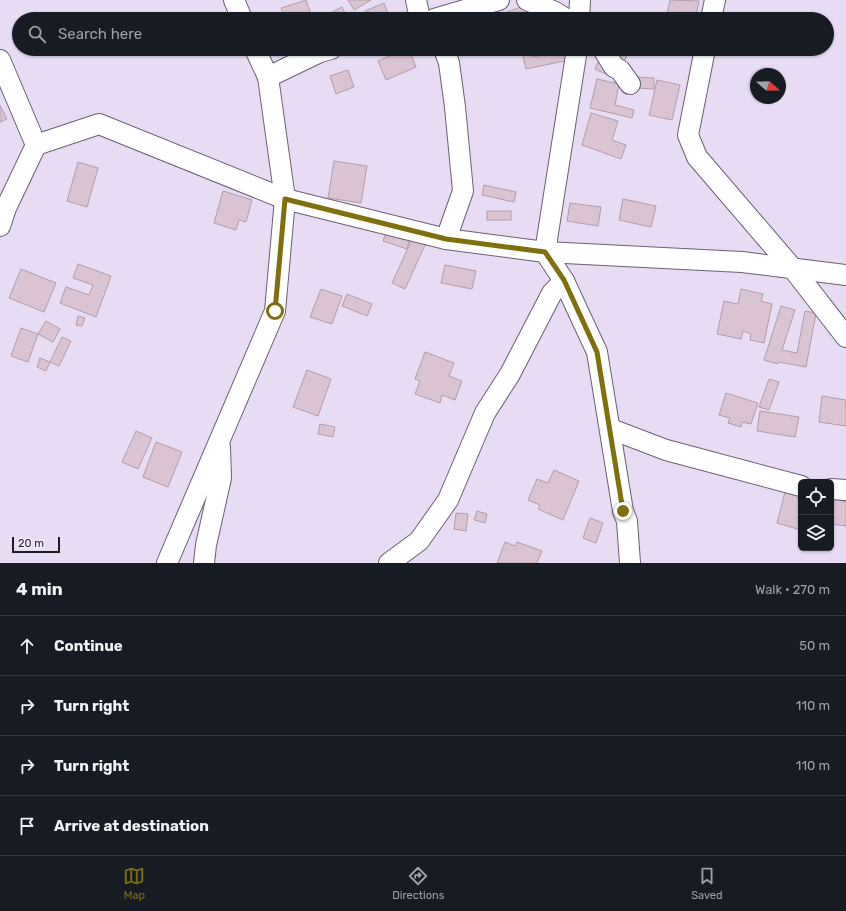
<!DOCTYPE html>
<meta charset="utf-8">
<style>
:root{--surface:#171b24;--page:#20242c;--text:#f1f3f6;--muted:#9ea1a6;--line:#363941;--accent:#806f0d}
body{margin:0;font-family:Rubik,sans-serif;background:var(--page);color:var(--text)}
.controls{position:absolute;right:12px;bottom:12px;display:grid;overflow:hidden;border-radius:6px;box-shadow:0 1px 3px #0004}
.controls button{width:36px;height:36px;display:grid;place-items:center;padding:0;border:0;border-bottom:1px solid var(--line);background:var(--surface);color:var(--text);font:20px sans-serif}
.compass{position:absolute;left:750px;top:68px;width:36px;height:36px;border-radius:50%;background:var(--surface);box-shadow:0 1px 3px #0004;rotate:110deg}
.scale{position:absolute;left:12px;bottom:10px;width:48px;box-sizing:border-box;padding-left:4px;border:2px solid #1f1b23;border-top:0;font-size:11px;line-height:14px;white-space:nowrap;color:#1f1b23;-webkit-text-stroke:3px #f3eafd;paint-order:stroke}
.stop{position:absolute;width:12px;height:12px;margin:-9px;border:3px solid #806f0d;border-radius:50%;background:#fff}
.stop.end{background:#806f0d;border-color:#fff;box-shadow:0 1px 4px #0008}
.list{margin:0;padding:0;list-style:none}
h2{display:flex;justify-content:space-between;align-items:center;height:52px;margin:0;padding:0 16px;font-size:17px}
h2 small{font-size:13px;font-weight:400;color:var(--muted)}
.list li{display:grid;grid-template-columns:26px 1fr auto;gap:12px;align-items:center;box-sizing:border-box;height:60px;padding:0 16px;border-top:1px solid var(--line)}
.list b{display:block;font-size:15px;white-space:nowrap}
.list em{font-size:13px;font-style:normal;color:var(--muted)}
.icon{flex:none;width:22px;height:22px;fill:none;stroke:currentColor;stroke-width:2;stroke-linecap:round;stroke-linejoin:round}
.map{position:relative;flex:none;width:846px;height:563px;overflow:hidden}
.search{position:absolute;background:var(--surface);box-shadow:0 1px 3px #0004;left:12px;right:12px;top:12px;height:44px;display:flex;align-items:center;gap:10px;box-sizing:border-box;padding:0 14px;border-radius:22px;color:var(--muted);font-size:15px}
.sheet{height:292px;background:var(--surface)}
nav{display:flex;justify-content:space-around;align-items:center;box-sizing:border-box;height:56px;border-top:1px solid var(--line);background:var(--surface);font-size:11px;color:var(--muted)}
nav a{display:grid;justify-items:center;gap:2px}
nav .on{color:var(--accent)}
.map>svg:first-child{display:block}
.building{fill:#dac3d3;stroke:#b39cab}
.lines{fill:none;stroke-linecap:round;stroke-linejoin:round}
.minor-casing{stroke:#6a5f74;stroke-width:22}
.minor{stroke:#fff;stroke-width:20}
.route{stroke:#806f0d;stroke-width:5}
</style>
<div class="map">
<svg width="846" height="563" viewBox="0 0 846 563">
<rect width="100%" height="100%" fill="#e7dcf3"/>
<g class="building">
<polygon points="306,0 313,19 285,19 281,8"/>
<polygon points="348,0 371,0 354,10"/>
<polygon points="670,0 699,1 695,19 666,19"/>
<polygon points="384,3 389,16 382,19 368,19 365,11"/>
<polygon points="532,3 538,19 506,19 504,13"/>
<polygon points="342,7 348,19 321,19 321,18"/>
<polygon points="504,13 506,19 483,19"/>
<polygon points="406,49 409,49 416,67 386,80 378,61"/>
<polygon points="473,49 492,49 474,54"/>
<polygon points="555,49 567,49 569,60 526,69 522,52 531,50 533,57 556,52"/>
<polygon points="603,49 630,49 620,70 610,76 595,69"/>
<polygon points="348,70 354,87 336,94 330,76"/>
<polygon points="637,77 654,78 654,89 636,88"/>
<polygon points="597,79 619,84 615,105 634,110 632,118 590,108"/>
<polygon points="657,80 680,85 672,120 649,115"/>
<polygon points="0,105 7,119 0,122"/>
<polygon points="591,113 618,121 612,140 626,145 621,159 582,145"/>
<polygon points="334,161 367,166 361,203 328,198"/>
<polygon points="78,162 98,168 87,207 67,201"/>
<polygon points="484,185 516,192 514,202 482,195"/>
<polygon points="223,191 252,200 246,222 239,220 236,230 214,223"/>
<polygon points="623,199 656,206 651,227 619,220"/>
<polygon points="570,203 601,207 598,226 567,221"/>
<rect x="487" y="211" width="24" height="9"/>
<polygon points="388,227 411,234 407,249 383,241"/>
<polygon points="413,237 426,243 405,289 392,283"/>
<polygon points="78,264 111,276 96,317 60,303 66,287 89,295 93,285 73,278"/>
<polygon points="445,265 476,271 472,289 441,283"/>
<polygon points="21,269 56,283 44,312 9,298"/>
<polygon points="321,289 342,296 332,324 310,317"/>
<polygon points="741,289 763,294 761,301 772,304 764,343 750,340 751,334 743,331 741,339 717,334 724,301 738,304"/>
<polygon points="347,294 372,304 367,316 342,306"/>
<polygon points="781,306 795,310 782,350 797,353 805,311 816,313 806,367 778,362 778,364 764,360"/>
<polygon points="78,316 85,318 82,326 76,325"/>
<polygon points="46,321 60,329 53,342 38,334"/>
<polygon points="21,328 38,334 28,362 11,356"/>
<polygon points="62,337 71,341 59,366 50,362"/>
<polygon points="425,352 454,363 449,376 462,381 455,400 442,395 440,403 415,394 420,381 415,379"/>
<polygon points="40,358 50,362 46,371 37,367"/>
<polygon points="307,370 331,379 318,416 293,407"/>
<polygon points="769,379 779,382 769,410 759,407"/>
<polygon points="726,393 758,403 751,424 742,422 741,427 728,423 730,418 719,415"/>
<polygon points="822,396 846,400 846,426 819,422"/>
<polygon points="760,411 799,417 795,437 757,431"/>
<polygon points="320,424 335,427 333,437 318,434"/>
<polygon points="136,431 152,438 138,469 122,462"/>
<polygon points="156,442 182,452 168,487 143,477"/>
<polygon points="554,470 579,481 563,520 538,509 540,505 528,500 537,479 548,483"/>
<polygon points="787,484 801,489 801,530 777,523"/>
<polygon points="834,499 846,502 846,526 831,524"/>
<polygon points="477,511 487,514 485,523 474,520"/>
<polygon points="456,513 468,514 466,531 454,529"/>
<polygon points="590,518 603,523 596,543 583,538"/>
<polygon points="505,542 515,546 517,542 542,551 537,563 497,563"/>
</g>
<g class="lines">
<g class="minor-casing">
<g id="minor">
<polyline points="234,0 242,19"/>
<polyline points="416,0 420,19"/>
<polyline points="527,0 555,12 566,19"/>
<polyline points="434,19 499,0"/>
<polyline points="579,19 580,0"/>
<polyline points="711,19 715,0"/>
<polyline points="444,49 449,63 455,107 463,191 446,239"/>
<polyline points="577,49 545,252 564,281 597,352 623,511 627,521 630,563"/>
<polyline points="603,49 614,67 620,70 630,84"/>
<polyline points="705,49 688,135 697,157 794,270 846,337"/>
<polyline points="0,60 36,145"/>
<polyline points="268,77 320,52 331,49"/>
<polyline points="0,226 6,208 36,145 99,124 285,199 446,239 545,252 742,262 846,275"/>
<polyline points="611,429 666,450 801,486"/>
<polyline points="831,489 846,490"/>
<polyline points="167,563 275,311 285,199 268,77 255,49"/>
<polyline points="204,563 206,545 221,478 220,447"/>
<polyline points="389,563 419,541 448,500 485,413 510,374 552,293 564,281"/>
</g>
</g>
<use href="#minor" class="minor"/>
</g>
<g class="lines">
<polyline class="route" points="275,311 285,199 446,239 545,252 564,280 597,352 623,511"/>
</g>
</svg>
<div class="controls">
<button><svg class="icon" aria-label="locate" viewBox="0 0 24 24"><circle cx="12" cy="12" r="6"/><path d="M12 2v4M12 18v4M2 12h4M18 12h4"/></svg></button>
<button><svg class="icon" aria-label="layers" viewBox="0 0 24 24"><path d="M12 4l9 5-9 5-9-5zM3 14l9 5 9-5"/></svg></button>
</div>
<svg class="compass" viewBox="-18 -18 36 36"><path d="M0-13l5 13h-10z" fill="#e53935"/><path d="M0 13l5-13h-10z" fill="#9ea1a6"/></svg>
<div class="scale">20 m</div>
<div class="stop" style="left:275px;top:311px"></div>
<div class="stop end" style="left:623px;top:511px"></div>
<div class="search"><svg class="icon" aria-label="search" viewBox="0 0 24 24"><circle cx="10" cy="10" r="6"/><path d="M15 15l6 6"/></svg>Search here</div>
</div>
<section class="sheet">
<h2>4 min<small>Walk · 270 m</small></h2>
<ul class="list">
<li><svg class="icon" aria-label="ahead" viewBox="0 0 24 24"><path d="M12 20V5M6 11l6-6 6 6"/></svg><div><b>Continue</b></div><em>50 m</em></li>
<li><svg class="icon" aria-label="right" viewBox="0 0 24 24"><path d="M7 20v-9h11M14 6l5 5-5 5"/></svg><div><b>Turn right</b></div><em>110 m</em></li>
<li><svg class="icon" aria-label="right" viewBox="0 0 24 24"><path d="M7 20v-9h11M14 6l5 5-5 5"/></svg><div><b>Turn right</b></div><em>110 m</em></li>
<li><svg class="icon" aria-label="arrive" viewBox="0 0 24 24"><path d="M6 21V4h12l-3 4 3 4H6"/></svg><div><b>Arrive at destination</b></div></li>
</ul>
</section>
<nav>
<a class="on"><svg class="icon" aria-label="map" viewBox="0 0 24 24"><path d="M3 6l6-2 6 2 6-2v14l-6 2-6-2-6 2zM9 4v14M15 6v14"/></svg>Map</a>
<a><svg class="icon" aria-label="directions" viewBox="0 0 24 24"><path d="M12 3l9 9-9 9-9-9zM9 14v-3h6M13 9l2 2-2 2"/></svg>Directions</a>
<a><svg class="icon" aria-label="saved" viewBox="0 0 24 24"><path d="M7 4h10v16l-5-4-5 4z"/></svg>Saved</a>
</nav>
